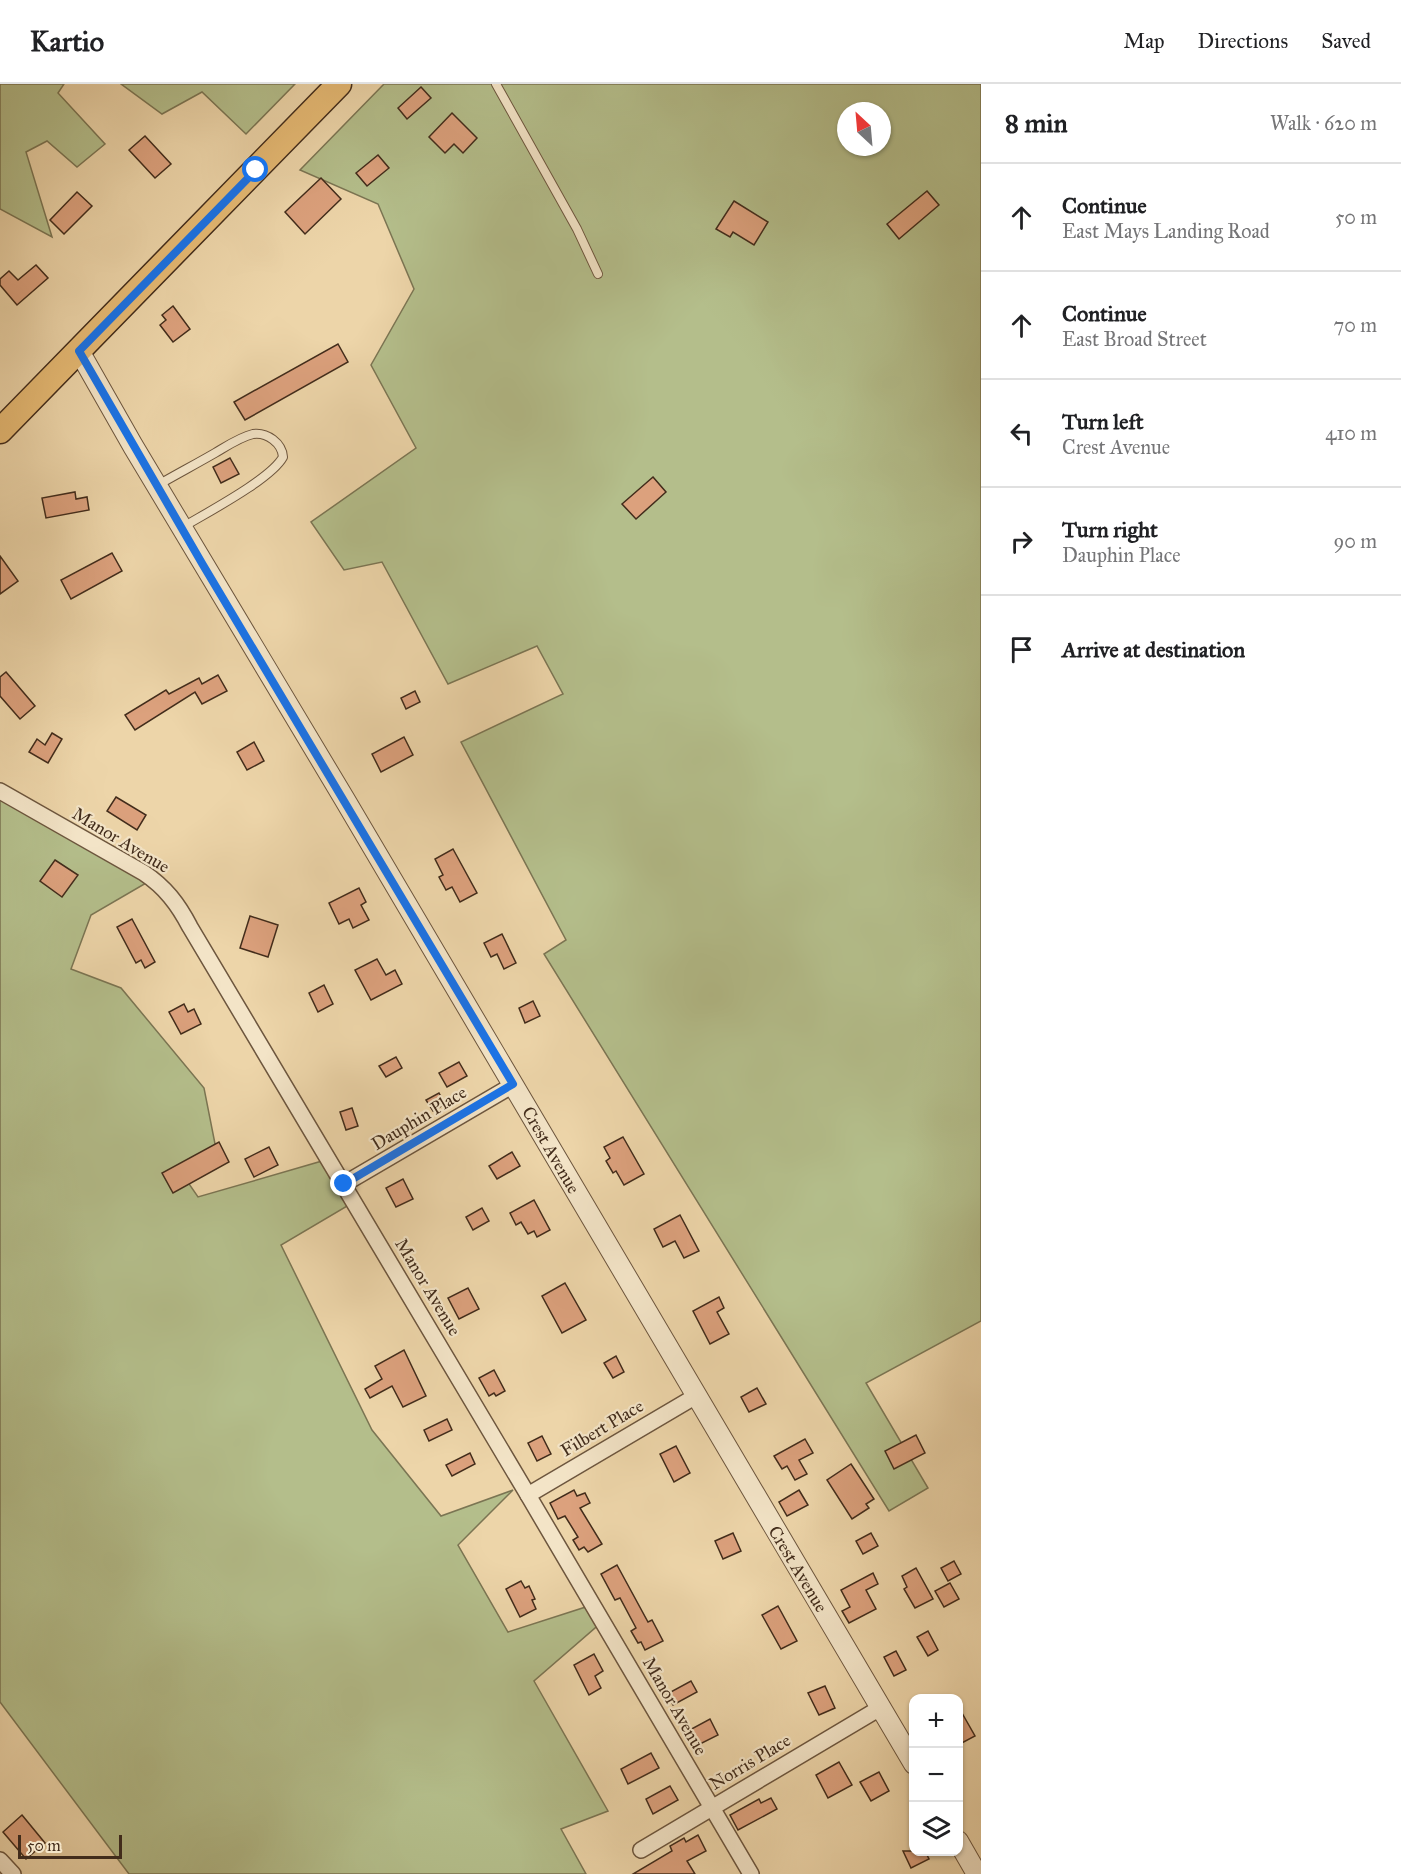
<!DOCTYPE html>
<meta charset="utf-8">
<style>
:root{--surface:#fff;--page:#f2f2f2;--text:#202124;--muted:#757577;--line:#e0e0e0}
body{margin:0;font-family:"IM FELL Great Primer",serif;background:var(--page);color:var(--text)}
.controls{position:absolute;right:18px;bottom:18px;display:grid;overflow:hidden;border-radius:12px;box-shadow:0 2px 4px #0004}
.controls button{width:54px;height:54px;display:grid;place-items:center;padding:0;border:0;border-bottom:2px solid var(--line);background:var(--surface);color:var(--text);font:30px sans-serif}
.compass{position:absolute;left:837px;top:18px;width:54px;height:54px;border-radius:50%;background:var(--surface);box-shadow:0 2px 4px #0004;rotate:334deg}
.scale{position:absolute;left:18px;bottom:15px;width:104px;box-sizing:border-box;padding-left:6px;border:3px solid #422c1b;border-top:0;font-size:16px;line-height:21px;white-space:nowrap;color:#422c1b;-webkit-text-stroke:4px #f3e4c7;paint-order:stroke}
.stop{position:absolute;width:18px;height:18px;margin:-14px;border:4px solid #1a73e8;border-radius:50%;background:#fff}
.stop.end{background:#1a73e8;border-color:#fff;box-shadow:0 2px 6px #0008}
.list{margin:0;padding:0;list-style:none}
h2{display:flex;justify-content:space-between;align-items:center;height:78px;margin:0;padding:0 24px;font-size:26px}
h2 small{font-size:20px;font-weight:400;color:var(--muted)}
.list li{display:grid;grid-template-columns:39px 1fr auto;gap:18px;align-items:center;box-sizing:border-box;height:108px;padding:0 24px;border-top:2px solid var(--line)}
.list b{display:block;font-size:22px;white-space:nowrap}
.list p{margin:0;font-size:20px;white-space:nowrap;color:var(--muted)}
.list em{font-size:20px;font-style:normal;color:var(--muted)}
.icon{flex:none;width:33px;height:33px;fill:none;stroke:currentColor;stroke-width:2;stroke-linecap:round;stroke-linejoin:round}
.map{position:relative;flex:none;width:981px;height:1790px;overflow:hidden}
header{display:flex;align-items:center;gap:36px;box-sizing:border-box;height:84px;padding:0 30px;background:var(--surface);border-bottom:2px solid var(--line)}
header strong{font-size:28px}
nav{display:flex;gap:33px;margin-inline-start:auto;font-size:21px}
main{display:flex}
aside{flex:1;background:var(--surface)}
.map>svg:first-child{display:block}
.green{fill:#b4be8b;stroke:#7b7553;stroke-width:1.5;fill-rule:evenodd}
.building{fill:#dca17d;stroke:#422c1b;stroke-width:1.5}
.lines{fill:none;stroke-linecap:round;stroke-linejoin:round}
.service-casing{stroke:#6d563e;stroke-width:10}
.minor-casing{stroke:#6d563e;stroke-width:18}
.tertiary-casing{stroke:#6d563e;stroke-width:22}
.primary-casing{stroke:#422c1b;stroke-width:27}
.service{stroke:#f3e4c7;stroke-width:8}
.minor{stroke:#f3e4c7;stroke-width:15}
.tertiary{stroke:#f3e4c7;stroke-width:20}
.primary{stroke:#e6ba74;stroke-width:24}
.route{stroke:#1a73e8;stroke-width:8}
.labels{text-anchor:middle;stroke-width:4.5;stroke-linejoin:round;paint-order:stroke}
.street-label{font-size:18px;fill:#422c1b;stroke:#f3e4c7}
</style>
<header>
<strong>Kartio</strong>
<nav><a>Map</a><a>Directions</a><a>Saved</a></nav>
</header>
<main>
<div class="map">
<svg width="981" height="1790" viewBox="0 0 981 1790">
<rect width="100%" height="100%" fill="#edd5a9"/>
<filter id="stains"><feTurbulence type="fractalNoise" baseFrequency=".00333" numOctaves="4"/><feColorMatrix values="0 0 0 0 .2 0 0 0 0 .09 0 0 0 0 .02 0 0 0 .5 -.17"/></filter>
<radialGradient id="worn" r=".72"><stop offset=".6" stop-color="#630" stop-opacity="0"/><stop offset="1" stop-color="#630" stop-opacity=".3"/></radialGradient>
<g class="green">
<polygon points="0,0 64,0 58,9 105,60 77,83 47,57 26,68 52,153 0,125"/>
<polygon points="121,0 295,0 246,50 202,8 162,30"/>
<path d="M 384,0 L 981,0 L 981,1237 L 866,1299 L 928,1404 L 889,1427 L 544,870 L 566,856 L 461,658 L 563,610 L 537,562 L 448,600 L 382,478 L 344,486 L 311,438 L 416,364 L 371,281 L 414,205 L 378,120 L 300,86 ZM 846,27 L 882,27 L 882,63 L 846,63 Z"/>
<polygon points="0,713 153,795 91,831 71,885 121,904 204,1004 218,1075 187,1097 198,1113 329,1075 354,1118 281,1161 372,1346 441,1432 513,1406 458,1461 508,1548 592,1521 603,1537 534,1597 608,1727 561,1745 586,1790 129,1790 0,1618"/>
</g>
<g class="building">
<polygon points="421,3 431,14 407,35 398,24"/>
<polygon points="452,29 477,54 463,69 454,60 445,69 429,53"/>
<polygon points="145,52 171,80 155,94 129,66"/>
<polygon points="378,71 389,84 367,102 356,89"/>
<polygon points="321,94 341,115 305,150 285,128"/>
<polygon points="927,107 939,121 899,155 887,140"/>
<polygon points="77,108 92,122 64,150 50,136"/>
<polygon points="734,117 768,138 754,161 733,148 730,153 716,145"/>
<polygon points="36,181 48,194 17,221 0,201 0,195 9,187 18,196"/>
<polygon points="173,222 190,245 173,258 160,241 166,236 162,231"/>
<polygon points="338,260 348,278 245,336 234,318"/>
<polygon points="230,374 239,390 221,399 213,383"/>
<polygon points="653,393 666,408 636,435 622,420"/>
<polygon points="75,408 76,415 87,413 89,426 46,434 42,414"/>
<polygon points="112,469 122,487 71,515 61,496"/>
<polygon points="0,472 18,497 0,510"/>
<polygon points="6,588 35,622 20,635 0,612 0,593"/>
<polygon points="218,591 227,607 202,620 195,608 135,646 125,631 166,606 169,610 199,594 202,600"/>
<polygon points="415,607 420,618 406,625 401,614"/>
<polygon points="52,649 62,655 48,679 29,668 37,655 45,661"/>
<polygon points="404,653 413,671 381,688 372,670"/>
<polygon points="254,658 264,677 247,686 237,668"/>
<polygon points="116,713 146,731 137,746 107,727"/>
<polygon points="453,765 477,809 460,818 452,803 446,806 439,793 443,791 435,775"/>
<polygon points="55,776 78,791 62,813 40,797"/>
<polygon points="359,804 366,818 361,821 369,836 353,844 349,835 339,840 329,819"/>
<polygon points="250,832 278,841 268,873 240,864"/>
<polygon points="132,835 155,878 145,884 141,876 136,879 117,843"/>
<polygon points="502,850 516,879 504,885 497,870 491,873 484,859"/>
<polygon points="377,875 386,891 395,886 402,900 371,916 355,886"/>
<polygon points="324,901 333,920 318,928 309,909"/>
<polygon points="533,917 540,932 525,939 519,924"/>
<polygon points="184,920 188,928 194,925 201,940 181,950 169,928"/>
<polygon points="396,973 402,984 386,993 379,982"/>
<polygon points="459,978 467,992 447,1003 439,989"/>
<polygon points="439,1009 445,1020 433,1027 426,1016"/>
<polygon points="352,1024 358,1042 346,1046 340,1028"/>
<polygon points="623,1053 644,1090 624,1101 616,1087 613,1089 606,1077 610,1074 604,1063"/>
<polygon points="219,1058 229,1078 173,1109 162,1089"/>
<polygon points="269,1063 278,1081 254,1093 245,1075"/>
<polygon points="512,1068 520,1082 497,1095 489,1082"/>
<polygon points="403,1095 413,1115 396,1123 386,1104"/>
<polygon points="534,1116 550,1146 537,1153 534,1147 528,1150 521,1138 516,1141 510,1129"/>
<polygon points="482,1124 489,1137 473,1146 466,1133"/>
<polygon points="680,1131 699,1167 684,1174 675,1157 663,1163 654,1145"/>
<polygon points="565,1199 586,1236 562,1249 542,1212"/>
<polygon points="468,1204 479,1225 459,1235 448,1214"/>
<polygon points="719,1213 724,1224 717,1228 729,1250 710,1260 693,1227"/>
<polygon points="404,1266 426,1312 403,1323 392,1302 370,1314 365,1305 382,1295 375,1282"/>
<polygon points="616,1272 624,1288 613,1294 604,1279"/>
<polygon points="494,1286 505,1307 496,1312 494,1309 489,1312 479,1294"/>
<polygon points="757,1304 766,1320 749,1328 741,1313"/>
<polygon points="447,1335 452,1346 429,1357 424,1346"/>
<polygon points="916,1351 925,1369 894,1385 885,1367"/>
<polygon points="542,1352 551,1370 537,1377 528,1359"/>
<polygon points="805,1355 813,1369 799,1376 807,1390 795,1396 787,1382 782,1385 774,1372"/>
<polygon points="676,1362 690,1389 674,1398 660,1370"/>
<polygon points="470,1369 475,1380 452,1392 446,1381"/>
<polygon points="851,1380 874,1415 866,1420 869,1424 852,1435 827,1396"/>
<polygon points="574,1406 577,1412 585,1409 590,1419 580,1424 602,1460 588,1468 584,1463 579,1466 573,1456 578,1453 565,1432 558,1435 550,1419"/>
<polygon points="799,1406 808,1421 787,1432 779,1418"/>
<polygon points="733,1449 741,1467 723,1475 715,1457"/>
<polygon points="871,1449 878,1462 863,1470 856,1457"/>
<polygon points="954,1477 961,1490 948,1497 941,1484"/>
<polygon points="617,1481 648,1538 652,1536 663,1557 645,1566 641,1558 638,1559 631,1547 636,1544 620,1514 615,1516 601,1490"/>
<polygon points="916,1484 933,1515 915,1524 904,1505 907,1503 902,1492"/>
<polygon points="873,1489 878,1500 866,1506 876,1525 849,1539 842,1527 850,1523 841,1506"/>
<polygon points="521,1497 525,1504 529,1502 535,1515 532,1516 536,1525 520,1533 506,1505"/>
<polygon points="950,1499 959,1515 944,1523 935,1507"/>
<polygon points="778,1522 797,1557 781,1565 762,1531"/>
<polygon points="928,1547 938,1566 928,1572 917,1553"/>
<polygon points="896,1567 906,1586 894,1592 884,1573"/>
<polygon points="594,1570 603,1587 595,1592 601,1604 589,1611 574,1581"/>
<polygon points="691,1597 697,1608 673,1621 667,1610"/>
<polygon points="825,1602 835,1624 819,1631 808,1609"/>
<polygon points="958,1622 975,1652 958,1661"/>
<polygon points="710,1635 718,1651 692,1664 684,1649"/>
<polygon points="651,1669 659,1684 628,1700 621,1685"/>
<polygon points="839,1678 852,1701 828,1714 816,1691"/>
<polygon points="879,1688 889,1707 871,1717 860,1698"/>
<polygon points="670,1702 678,1716 653,1730 646,1715"/>
<polygon points="771,1714 777,1725 738,1746 730,1731 759,1715 761,1719"/>
<polygon points="22,1731 45,1759 26,1775 3,1748"/>
<polygon points="698,1751 706,1767 687,1777 695,1790 633,1790 672,1767 670,1762 684,1754 686,1758"/>
<polygon points="903,1767 925,1767 929,1775 911,1784"/>
</g>
<g class="lines">
<g class="service-casing">
<g id="service">
<polyline points="496,0 577,145 598,190"/>
<path d="M 158,401 C 177,390 196,380 215,369 C 227,362 240,353 253,350 C 267,348 282,359 283,373 C 271,395 208,428 183,443"/>
</g>
</g>
<g class="minor-casing">
<g id="minor">
<path d="M 0,707 L 144,789 C 165,803 178,820 190,843 L 528,1411 L 751,1790"/>
<polyline points="344,1100 513,1001"/>
<polyline points="528,1411 696,1312"/>
<polyline points="641,1766 880,1624"/>
<polyline points="0,1776 13,1790"/>
</g>
</g>
<g class="tertiary-casing">
<g id="tertiary">
<polyline points="79,267 133,362 345,716 914,1680"/>
<polyline points="958,1757 977,1790"/>
</g>
</g>
<g class="primary-casing">
<polyline id="primary" points="0,347 339,0"/>
</g>
<use href="#service" class="service"/>
<use href="#minor" class="minor"/>
<use href="#tertiary" class="tertiary"/>
<use href="#primary" class="primary"/>
</g>
<g class="lines">
<polyline class="route" points="256,86 79,267 203,481 513,1000 344,1100"/>
</g>
<g class="labels">
<g class="street-label">
<text transform="translate(121 756) rotate(31)" y="6">Manor Avenue</text>
<text transform="translate(419 1034) rotate(-31)" y="6">Dauphin Place</text>
<text transform="translate(551 1066) rotate(60)" y="6">Crest Avenue</text>
<text transform="translate(428 1203) rotate(59)" y="6">Manor Avenue</text>
<text transform="translate(602 1344) rotate(-31)" y="6">Filbert Place</text>
<text transform="translate(798 1485) rotate(59)" y="6">Crest Avenue</text>
<text transform="translate(675 1622) rotate(60)" y="6">Manor Avenue</text>
<text transform="translate(750 1678) rotate(-31)" y="6">Norris Place</text>
</g>
</g>
<rect width="100%" height="100%" filter="url(#stains)"/>
<rect width="100%" height="100%" fill="url(#worn)"/>
</svg>
<div class="controls">
<button>+</button>
<button>−</button>
<button><svg class="icon" aria-label="layers" viewBox="0 0 24 24"><path d="M12 4l9 5-9 5-9-5zM3 14l9 5 9-5"/></svg></button>
</div>
<svg class="compass" viewBox="-18 -18 36 36"><path d="M0-13l5 13h-10z" fill="#e53935"/><path d="M0 13l5-13h-10z" fill="#757577"/></svg>
<div class="scale">50 m</div>
<div class="stop" style="left:256px;top:86px"></div>
<div class="stop end" style="left:344px;top:1100px"></div>
</div>
<aside>
<h2>8 min<small>Walk · 620 m</small></h2>
<ul class="list">
<li><svg class="icon" aria-label="ahead" viewBox="0 0 24 24"><path d="M12 20V5M6 11l6-6 6 6"/></svg><div><b>Continue</b><p>East Mays Landing Road</p></div><em>50 m</em></li>
<li><svg class="icon" aria-label="ahead" viewBox="0 0 24 24"><path d="M12 20V5M6 11l6-6 6 6"/></svg><div><b>Continue</b><p>East Broad Street</p></div><em>70 m</em></li>
<li><svg class="icon" aria-label="left" viewBox="0 0 24 24"><path d="M17 20v-9H6M10 6l-5 5 5 5"/></svg><div><b>Turn left</b><p>Crest Avenue</p></div><em>410 m</em></li>
<li><svg class="icon" aria-label="right" viewBox="0 0 24 24"><path d="M7 20v-9h11M14 6l5 5-5 5"/></svg><div><b>Turn right</b><p>Dauphin Place</p></div><em>90 m</em></li>
<li><svg class="icon" aria-label="arrive" viewBox="0 0 24 24"><path d="M6 21V4h12l-3 4 3 4H6"/></svg><div><b>Arrive at destination</b></div></li>
</ul>
</aside>
</main>
